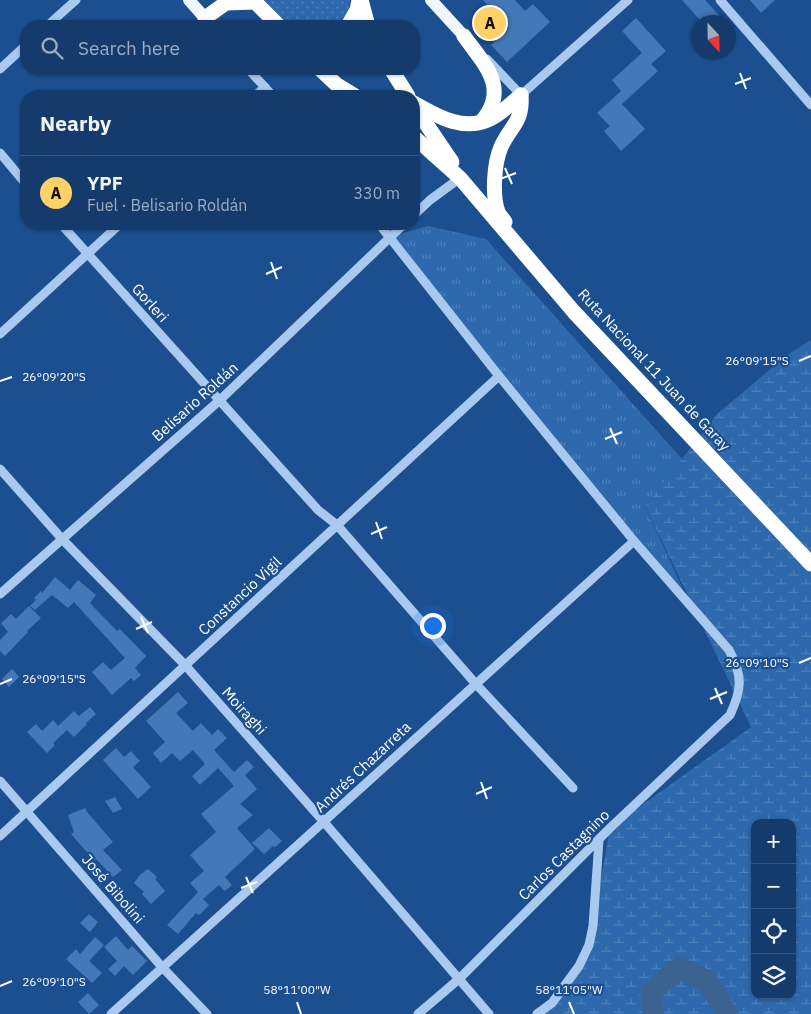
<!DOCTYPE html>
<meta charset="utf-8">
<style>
:root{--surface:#143b6b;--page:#1d4271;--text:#f1f3f6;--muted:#9dadc1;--line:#33557e;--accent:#ffd166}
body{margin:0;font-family:"IBM Plex Sans",sans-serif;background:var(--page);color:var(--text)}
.controls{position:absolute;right:15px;bottom:15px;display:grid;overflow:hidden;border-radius:10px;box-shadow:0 1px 4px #0004}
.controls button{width:45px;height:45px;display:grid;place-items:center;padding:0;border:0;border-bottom:1px solid var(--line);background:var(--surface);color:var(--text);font:25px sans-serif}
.compass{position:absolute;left:691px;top:15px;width:45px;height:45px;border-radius:50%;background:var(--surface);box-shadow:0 1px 4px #0004;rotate:158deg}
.you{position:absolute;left:432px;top:625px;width:18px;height:18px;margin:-12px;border:4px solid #fff;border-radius:50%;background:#1a73e8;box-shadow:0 0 0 8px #1a73e833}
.badge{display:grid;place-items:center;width:32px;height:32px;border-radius:50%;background:var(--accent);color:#111;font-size:16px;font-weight:700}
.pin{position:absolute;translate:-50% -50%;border:2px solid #fff;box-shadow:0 1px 5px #0006}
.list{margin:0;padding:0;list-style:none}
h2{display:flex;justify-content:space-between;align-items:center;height:65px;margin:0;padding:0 20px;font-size:21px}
h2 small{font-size:16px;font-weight:400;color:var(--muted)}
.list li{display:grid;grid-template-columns:32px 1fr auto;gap:15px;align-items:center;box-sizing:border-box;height:75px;padding:0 20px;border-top:1px solid var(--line)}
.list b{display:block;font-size:19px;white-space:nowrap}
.list p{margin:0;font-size:16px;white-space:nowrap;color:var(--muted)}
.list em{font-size:16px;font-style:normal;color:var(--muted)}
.icon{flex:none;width:28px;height:28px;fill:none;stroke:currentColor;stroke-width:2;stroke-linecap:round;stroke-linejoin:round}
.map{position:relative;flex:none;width:811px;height:1014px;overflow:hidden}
.search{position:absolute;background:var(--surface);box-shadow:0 1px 4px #0004;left:20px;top:20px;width:400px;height:55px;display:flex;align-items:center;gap:12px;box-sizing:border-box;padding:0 18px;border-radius:20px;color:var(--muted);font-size:19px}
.panel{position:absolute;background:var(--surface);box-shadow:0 1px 4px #0004;left:20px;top:90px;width:400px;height:140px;border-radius:20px}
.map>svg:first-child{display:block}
.grass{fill:url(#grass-tufts)}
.wetland{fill:url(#wetland-marsh);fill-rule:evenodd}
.park{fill:url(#park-dots)}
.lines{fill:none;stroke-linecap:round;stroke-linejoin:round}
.river{stroke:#3c6290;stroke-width:21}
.building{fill:#4478b7}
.minor{stroke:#a9c9ee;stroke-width:9}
.major{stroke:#f0f6ff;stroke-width:12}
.highway{stroke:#fff;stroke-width:15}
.ticks{fill:none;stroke:#fff;stroke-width:2}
.labels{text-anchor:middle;stroke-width:4.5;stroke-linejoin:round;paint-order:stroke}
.street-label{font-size:15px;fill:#fff;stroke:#1b4f8f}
.ticks-label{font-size:12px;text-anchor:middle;fill:#fff;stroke:#1b4f8f;stroke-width:4.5;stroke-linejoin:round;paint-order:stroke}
</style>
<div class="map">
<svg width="811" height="1014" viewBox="0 0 811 1014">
<defs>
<pattern id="grass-tufts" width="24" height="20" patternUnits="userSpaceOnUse" patternTransform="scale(1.25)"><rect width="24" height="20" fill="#2e69ad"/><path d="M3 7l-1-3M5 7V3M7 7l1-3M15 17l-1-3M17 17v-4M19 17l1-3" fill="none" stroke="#4d80b9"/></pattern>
<pattern id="wetland-marsh" width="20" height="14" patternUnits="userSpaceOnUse" patternTransform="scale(1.25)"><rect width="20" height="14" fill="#2e69ad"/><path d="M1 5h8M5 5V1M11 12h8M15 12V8" fill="none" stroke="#4d80b9"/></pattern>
<pattern id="park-dots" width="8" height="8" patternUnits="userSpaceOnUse" patternTransform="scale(1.25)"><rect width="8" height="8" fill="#2e69ad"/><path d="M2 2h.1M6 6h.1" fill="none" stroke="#4d80b9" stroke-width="1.8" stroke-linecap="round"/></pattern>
</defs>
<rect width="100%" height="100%" fill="#1b4f8f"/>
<polygon class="grass" points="428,226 486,239 682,459 645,506 690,605 389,237"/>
<path class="wetland" d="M 811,340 L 811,1014 L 536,1014 L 552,1003 L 589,945 L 610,828 L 751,727 L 645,506 L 717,414 L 786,356 ZM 755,823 L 792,823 L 792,995 L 755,995 Z"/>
<path class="park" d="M 263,0 L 350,0 C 348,36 316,26 290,26 Z"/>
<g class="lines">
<polyline class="river" points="653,1014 651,992 679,968 706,980 727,1014"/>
</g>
<g class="building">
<polygon points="483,0 515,0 525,11 533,4 550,22 507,62 491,45 509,28"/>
<polygon points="682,0 705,0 725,22 710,22 704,16 700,20"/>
<polygon points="750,0 775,0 761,13"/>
<polygon points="636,18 666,51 651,64 658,71 622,104 645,129 621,151 604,131 610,126 597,113 621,91 612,80 642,53 622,31"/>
<polygon points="55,577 70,590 78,580 96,595 90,603 117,631 120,629 146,656 135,668 141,675 134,681 131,678 112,695 92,672 103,662 111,670 125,658 74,602 68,608 52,595 35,610 30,606 36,600 34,598 41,591 42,593"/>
<polygon points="29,606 41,618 27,631 28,632 5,656 0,651 0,640 8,632 1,623 11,614 16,619"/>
<polygon points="12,669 19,677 9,687 2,679"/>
<polygon points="178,692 188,703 176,713 193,731 201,723 212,735 218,729 227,738 214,750 234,772 247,760 254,767 245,775 257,789 240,804 253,815 237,828 255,849 225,877 232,885 225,891 219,885 203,899 209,905 199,915 196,913 178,934 167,925 198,892 190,883 204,871 190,855 216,832 201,814 234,786 218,768 200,785 192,776 205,764 193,750 180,761 172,753 161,763 153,753 165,742 146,721"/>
<polygon points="90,707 96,714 86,723 87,724 74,737 67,730 53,743 55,745 47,753 27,732 36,724 42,731 53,720 58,726 74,711 79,716"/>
<polygon points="116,748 124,757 131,751 140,761 133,767 151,787 138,799 103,760"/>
<polygon points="115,797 122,809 113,813 105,801"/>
<polygon points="85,808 88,813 113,842 103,850 122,870 113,877 96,859 95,861 71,834 74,832 68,815"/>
<polygon points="269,828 282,841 275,847 273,846 264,854 252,843"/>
<polygon points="148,869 157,877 155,879 165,891 151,904 142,894 144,892 134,883 140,875"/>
<polygon points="89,914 98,922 90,932 80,923"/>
<polygon points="116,936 128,950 132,946 147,961 133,975 124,966 115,976 108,969 117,961 104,947"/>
<polygon points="95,937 104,945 89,961 102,973 92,983 66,959 76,949 80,954"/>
<polygon points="88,993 99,1005 89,1014 78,1002"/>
</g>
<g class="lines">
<g class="minor">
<polyline points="720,0 811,105"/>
<polyline points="47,26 76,0"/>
<polyline points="487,59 521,95 628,0"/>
<polyline points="0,69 26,45"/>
<polyline points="248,69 273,96"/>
<polyline points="255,96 265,87"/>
<polyline points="0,153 26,184"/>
<polyline points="414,215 430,200 460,178"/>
<polyline points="61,224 318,510 337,525 475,683 573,788"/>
<path d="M 379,224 L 499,376 L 634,541 L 729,650 C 743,676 742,689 730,715 L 610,828 L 459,979 L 418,1014"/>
<polyline points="0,334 120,224"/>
<polyline points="0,469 62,539 185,665 324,822 489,1014"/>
<polyline points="0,594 220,400 404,224"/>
<polyline points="0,781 162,967 207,1014"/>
<polyline points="0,836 499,376"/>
<polyline points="111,1014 634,541"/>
<polyline points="537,1014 552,1003 579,966 589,945 593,926 599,840"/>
</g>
<g class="major">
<polyline points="189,0 205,18"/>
<polyline points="431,0 464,36"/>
</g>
<g class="highway">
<polyline points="253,0 279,26"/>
<polyline points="361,0 368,26"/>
<polyline points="205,18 226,3 255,2"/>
<polyline points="348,26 357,10 359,0"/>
<path d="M 464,36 C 484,64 510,88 482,121"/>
<polyline points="320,69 337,85 355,96"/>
<polyline points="391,69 408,96"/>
<path d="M 414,103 C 437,116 463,132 490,119 C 502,113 512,103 521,95"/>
<polyline points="414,106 452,162"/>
<polyline points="414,137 460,178 574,312 811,564"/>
<path d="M 505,222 C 503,219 500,216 498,212 C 492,196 494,163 501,147 C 511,125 523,123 521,95"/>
</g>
</g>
<path class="ticks" d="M 740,73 L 746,89M 735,84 L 751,78M 505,168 L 512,184M 500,179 L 516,173M 271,262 L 277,279M 266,274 L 282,267M 799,361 L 811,356M 0,381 L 12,377M 610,428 L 617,444M 605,439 L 622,432M 376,522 L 382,539M 371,534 L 387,527M 141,617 L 148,633M 136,629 L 152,622M 799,663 L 811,658M 0,684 L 12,679M 715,688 L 722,704M 710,699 L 727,692M 481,782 L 487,799M 476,794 L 492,787M 246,877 L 253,893M 241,888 L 257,882M 0,986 L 12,981M 297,1002 L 301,1014M 569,1002 L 574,1014"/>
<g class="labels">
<g class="street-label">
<text transform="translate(150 303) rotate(48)" y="5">Gorleri</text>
<text transform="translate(654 370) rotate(47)" y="5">Ruta Nacional 11 Juan de Garay</text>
<text transform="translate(195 402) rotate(-42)" y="5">Belisario Roldán</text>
<text transform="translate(240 596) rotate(-43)" y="5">Constancio Vigil</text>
<text transform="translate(244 711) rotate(48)" y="5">Moiraghi</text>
<text transform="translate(363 767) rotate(-43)" y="5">Andrés Chazarreta</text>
<text transform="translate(564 855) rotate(-45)" y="5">Carlos Castagnino</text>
<text transform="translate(113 889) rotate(49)" y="5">José Bibolini</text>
</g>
</g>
<g class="ticks-label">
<text x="757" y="365">26°09'15"S</text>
<text x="54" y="381">26°09'20"S</text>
<text x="757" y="667">26°09'10"S</text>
<text x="54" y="683">26°09'15"S</text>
<text x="54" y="986">26°09'10"S</text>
<text x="297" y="994">58°11'00"W</text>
<text x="569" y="994">58°11'05"W</text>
</g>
</svg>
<div class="controls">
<button>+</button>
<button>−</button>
<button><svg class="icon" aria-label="locate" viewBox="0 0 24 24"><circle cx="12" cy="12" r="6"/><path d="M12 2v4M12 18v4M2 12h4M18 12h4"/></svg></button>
<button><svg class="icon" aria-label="layers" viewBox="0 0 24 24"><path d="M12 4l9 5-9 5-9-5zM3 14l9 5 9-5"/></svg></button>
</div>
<svg class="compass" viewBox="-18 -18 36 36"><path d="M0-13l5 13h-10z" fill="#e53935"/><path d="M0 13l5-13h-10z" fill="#9dadc1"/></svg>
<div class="you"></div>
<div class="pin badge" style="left:490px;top:23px">A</div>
<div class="search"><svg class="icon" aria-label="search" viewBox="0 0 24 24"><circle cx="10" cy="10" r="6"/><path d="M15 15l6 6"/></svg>Search here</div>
<section class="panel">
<h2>Nearby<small></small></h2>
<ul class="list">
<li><span class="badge">A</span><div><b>YPF</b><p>Fuel · Belisario Roldán</p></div><em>330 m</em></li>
</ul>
</section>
</div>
